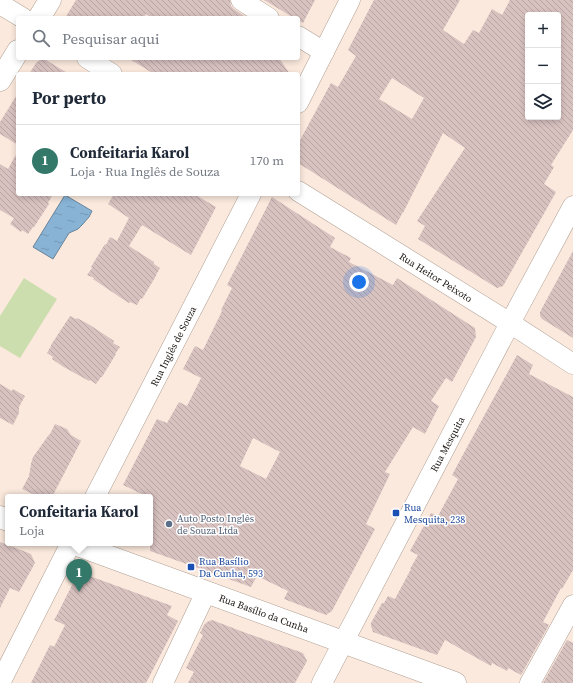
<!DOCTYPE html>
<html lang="pt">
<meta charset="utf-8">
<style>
:root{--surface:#fff;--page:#f6f6f7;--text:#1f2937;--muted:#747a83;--line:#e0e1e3;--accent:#34786a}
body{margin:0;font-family:"Source Serif 4",serif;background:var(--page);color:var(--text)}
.controls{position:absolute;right:12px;top:12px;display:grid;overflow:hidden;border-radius:4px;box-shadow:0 2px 6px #0003}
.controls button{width:36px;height:36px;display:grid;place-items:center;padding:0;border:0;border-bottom:1px solid var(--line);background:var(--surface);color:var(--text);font:20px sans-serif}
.you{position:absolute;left:359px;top:282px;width:14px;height:14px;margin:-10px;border:3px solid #fff;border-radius:50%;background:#1a73e8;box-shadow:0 0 0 6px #1a73e833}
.badge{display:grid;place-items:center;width:26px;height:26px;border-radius:50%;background:var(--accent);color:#fff;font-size:13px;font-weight:700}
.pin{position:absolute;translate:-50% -33px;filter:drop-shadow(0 1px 2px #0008)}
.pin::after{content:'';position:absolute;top:21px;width:14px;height:12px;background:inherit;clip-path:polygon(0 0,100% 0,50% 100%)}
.popup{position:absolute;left:5px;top:494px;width:148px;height:52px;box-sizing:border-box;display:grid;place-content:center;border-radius:4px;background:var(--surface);filter:drop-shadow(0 1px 3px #0005);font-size:13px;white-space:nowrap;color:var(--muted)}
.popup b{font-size:15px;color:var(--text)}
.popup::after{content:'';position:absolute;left:50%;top:100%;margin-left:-8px;border:8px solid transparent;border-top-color:var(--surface)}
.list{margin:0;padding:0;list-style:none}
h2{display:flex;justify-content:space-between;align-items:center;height:52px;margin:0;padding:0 16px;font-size:17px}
h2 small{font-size:13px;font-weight:400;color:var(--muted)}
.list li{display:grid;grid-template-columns:26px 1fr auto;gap:12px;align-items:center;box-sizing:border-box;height:72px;padding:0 16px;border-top:1px solid var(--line)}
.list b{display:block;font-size:15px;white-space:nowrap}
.list p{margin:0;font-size:13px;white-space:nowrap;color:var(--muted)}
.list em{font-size:13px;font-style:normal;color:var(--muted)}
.icon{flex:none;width:22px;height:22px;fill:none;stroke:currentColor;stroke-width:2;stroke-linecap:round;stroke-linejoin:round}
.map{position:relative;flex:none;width:573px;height:683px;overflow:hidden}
.search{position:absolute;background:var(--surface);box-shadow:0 2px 6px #0003;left:16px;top:16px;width:284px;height:44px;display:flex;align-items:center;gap:10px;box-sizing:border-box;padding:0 14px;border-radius:4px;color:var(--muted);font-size:15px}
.panel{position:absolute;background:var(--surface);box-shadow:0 2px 6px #0003;left:16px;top:72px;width:284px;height:124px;border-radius:4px}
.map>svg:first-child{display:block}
.pitch{fill:#ccdeae}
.water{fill:url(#water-ripples);stroke:#68849a}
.building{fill:url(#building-back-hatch);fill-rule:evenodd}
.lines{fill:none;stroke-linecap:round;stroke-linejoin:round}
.street-casing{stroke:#af9f93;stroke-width:21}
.secondary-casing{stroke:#af9f93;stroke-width:23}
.street{stroke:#fff;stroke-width:20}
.secondary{stroke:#fff;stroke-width:22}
.transit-dot{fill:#1a4fb4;stroke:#fff;stroke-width:1.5}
.service-dot{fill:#5c6f8a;stroke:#fff;stroke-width:1.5}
.labels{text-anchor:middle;stroke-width:3;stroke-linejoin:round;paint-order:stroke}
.street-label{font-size:10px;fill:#1c1612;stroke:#fff}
.transit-label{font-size:10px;fill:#164399;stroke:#fff;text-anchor:start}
.service-label{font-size:10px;fill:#4e5e75;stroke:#fff;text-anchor:start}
</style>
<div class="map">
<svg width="573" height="683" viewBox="0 0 573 683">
<defs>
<pattern id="water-ripples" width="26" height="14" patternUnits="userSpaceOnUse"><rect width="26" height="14" fill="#88b3d5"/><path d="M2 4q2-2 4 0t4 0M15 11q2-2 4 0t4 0" fill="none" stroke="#7599b6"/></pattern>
<pattern id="building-back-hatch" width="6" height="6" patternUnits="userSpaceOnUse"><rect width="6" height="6" fill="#d8c2c0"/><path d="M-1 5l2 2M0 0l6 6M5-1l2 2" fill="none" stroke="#b9a6a4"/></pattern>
</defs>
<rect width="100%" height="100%" fill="#fbe9dd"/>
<polygon class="pitch" points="24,278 57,299 20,358 0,346 0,316"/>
<polygon class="water" points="65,195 92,211 89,217 82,225 78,229 69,233 53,259 33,247"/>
<g class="building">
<polygon points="76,0 230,0 231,6 234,9 244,16 243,18 152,18 146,14 143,18 65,18"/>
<polygon points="264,0 315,0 303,23 298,20 298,18 294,18"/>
<path d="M 374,0 L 460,0 L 443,30 L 464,44 L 473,30 L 479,33 L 492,9 L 502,15 L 510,0 L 573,0 L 573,130 L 551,165 L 554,167 L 544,184 L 556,192 L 546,210 L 503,286 L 497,288 L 418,239 L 425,226 L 417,221 L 465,148 L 443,133 L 403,213 L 403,212 L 396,225 L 298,163 L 298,144 L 331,83 L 338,87 L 356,56 L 348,50 ZM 528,15 L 558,15 L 558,117 L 528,117 ZM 392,78 L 424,98 L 412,119 L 379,99 Z"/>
<polygon points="128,58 279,58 290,74 154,74"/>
<polygon points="41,59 46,60 69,74 29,74 36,63"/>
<polygon points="18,93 18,145 0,134 0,122"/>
<polygon points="18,151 18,194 53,194 48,203 49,204 34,227 33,227 28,234 22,230 21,232 10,224 14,218 0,210 0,164 8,169"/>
<polygon points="114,194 194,194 216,207 191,255 142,225 129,246 154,262 154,264 160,268 156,275 156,276 142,299 141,298 137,305 130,302 129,303 121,298 93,279 94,278 87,275 92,268 91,267 105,244 106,245 110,237 117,241 129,218 108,204"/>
<path d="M 272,197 L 335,238 L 330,247 L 351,258 L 349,262 L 393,285 L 397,278 L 475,328 L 476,337 L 452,382 L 446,378 L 431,401 L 439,406 L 425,434 L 413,427 L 385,472 L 390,474 L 366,524 L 375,529 L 332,611 L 326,615 L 284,599 L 288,591 L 257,576 L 251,587 L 150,551 L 150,497 L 148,497 L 123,485 L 157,419 L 167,423 L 179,402 L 187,406 L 201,378 L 183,369 L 195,346 L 203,350 L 222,311 L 221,310 L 232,288 L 227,285 ZM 253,438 L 280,452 L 266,479 L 240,466 Z"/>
<polygon points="573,251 573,338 542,319 540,316 540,312"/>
<polygon points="70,316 76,319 77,318 90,325 114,341 113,343 120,347 115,354 116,354 102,377 101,377 96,384 90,380 89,381 62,366 52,359 53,357 47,353 51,346 51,345"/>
<polygon points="517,355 533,365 529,374 573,397 573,570 562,589 561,588 543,622 549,625 521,675 508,668 507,671 492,663 491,666 445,640 437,655 373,632 371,626 371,623 382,603 384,603 388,596 395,599 411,569 410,569 418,555 410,551 431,513 438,516 458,479 452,475"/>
<polygon points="0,384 12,391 13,389 25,396 19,407 19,413 13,425 0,418"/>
<polygon points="55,424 67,429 71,435 81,441 52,497 45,497 41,495 35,495 22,489 29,476 31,464 33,457 48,436 50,434"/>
<polygon points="0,542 31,554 35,563 19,592 10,588 0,608"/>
<polygon points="84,574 172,606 167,615 178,621 146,683 31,683 50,645 54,647 65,625 54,620 58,613 76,577"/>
<polygon points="212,620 246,633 303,653 307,661 295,683 188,683 194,672 186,668 203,635 200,633 204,625 207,622"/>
<polygon points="567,640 573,643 573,683 543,683"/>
</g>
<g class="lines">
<g class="street-casing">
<g id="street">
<polyline points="241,0 269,18"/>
<polyline points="0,4 23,18"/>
<polyline points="298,36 324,52"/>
<polyline points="87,58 112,74"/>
<polyline points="298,103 350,0"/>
<polyline points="298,191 510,323 573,364"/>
<polyline points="95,497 251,194"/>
<polyline points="0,683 71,543"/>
<polyline points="163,683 206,592"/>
<polyline points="322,683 510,323 573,206"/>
<polyline points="530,683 573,605"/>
</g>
</g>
<g class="secondary-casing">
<g id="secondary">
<polyline points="39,18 50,0"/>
<polyline points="0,80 18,51"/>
<polyline points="0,517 8,520"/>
<polyline points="72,543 455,683"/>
</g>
</g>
<use href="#street" class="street"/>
<use href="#secondary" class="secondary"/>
</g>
<g class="transit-dot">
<rect x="392" y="509" width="8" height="8" rx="2"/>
<rect x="187" y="563" width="8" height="8" rx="2"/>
</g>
<circle class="service-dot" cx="169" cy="524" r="4"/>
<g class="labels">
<g class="street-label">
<text transform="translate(436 277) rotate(32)" y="4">Rua Heitor Peixoto</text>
<text transform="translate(173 346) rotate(-63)" y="4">Rua Inglês de Souza</text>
<text transform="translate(447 444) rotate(-62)" y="4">Rua Mesquita</text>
<text transform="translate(264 613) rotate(20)" y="4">Rua Basílio da Cunha</text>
</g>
<g class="transit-label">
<text x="404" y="511">Rua<tspan x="404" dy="12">Mesquita, 238</tspan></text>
<text x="199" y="565">Rua Basílio<tspan x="199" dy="12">Da Cunha, 593</tspan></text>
</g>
<g class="service-label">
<text x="177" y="522">Auto Posto Inglês<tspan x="177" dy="12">de Souza Ltda</tspan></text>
</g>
</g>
</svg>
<div class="controls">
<button>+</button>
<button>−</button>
<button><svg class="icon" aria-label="layers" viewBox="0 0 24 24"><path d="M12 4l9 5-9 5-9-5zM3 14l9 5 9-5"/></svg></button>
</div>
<div class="you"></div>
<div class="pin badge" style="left:79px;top:592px">1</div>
<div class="popup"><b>Confeitaria Karol</b>Loja</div>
<div class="search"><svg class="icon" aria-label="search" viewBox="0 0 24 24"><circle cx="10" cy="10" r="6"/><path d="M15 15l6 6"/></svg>Pesquisar aqui</div>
<section class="panel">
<h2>Por perto<small></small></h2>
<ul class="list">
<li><span class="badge">1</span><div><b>Confeitaria Karol</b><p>Loja · Rua Inglês de Souza</p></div><em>170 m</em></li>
</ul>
</section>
</div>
